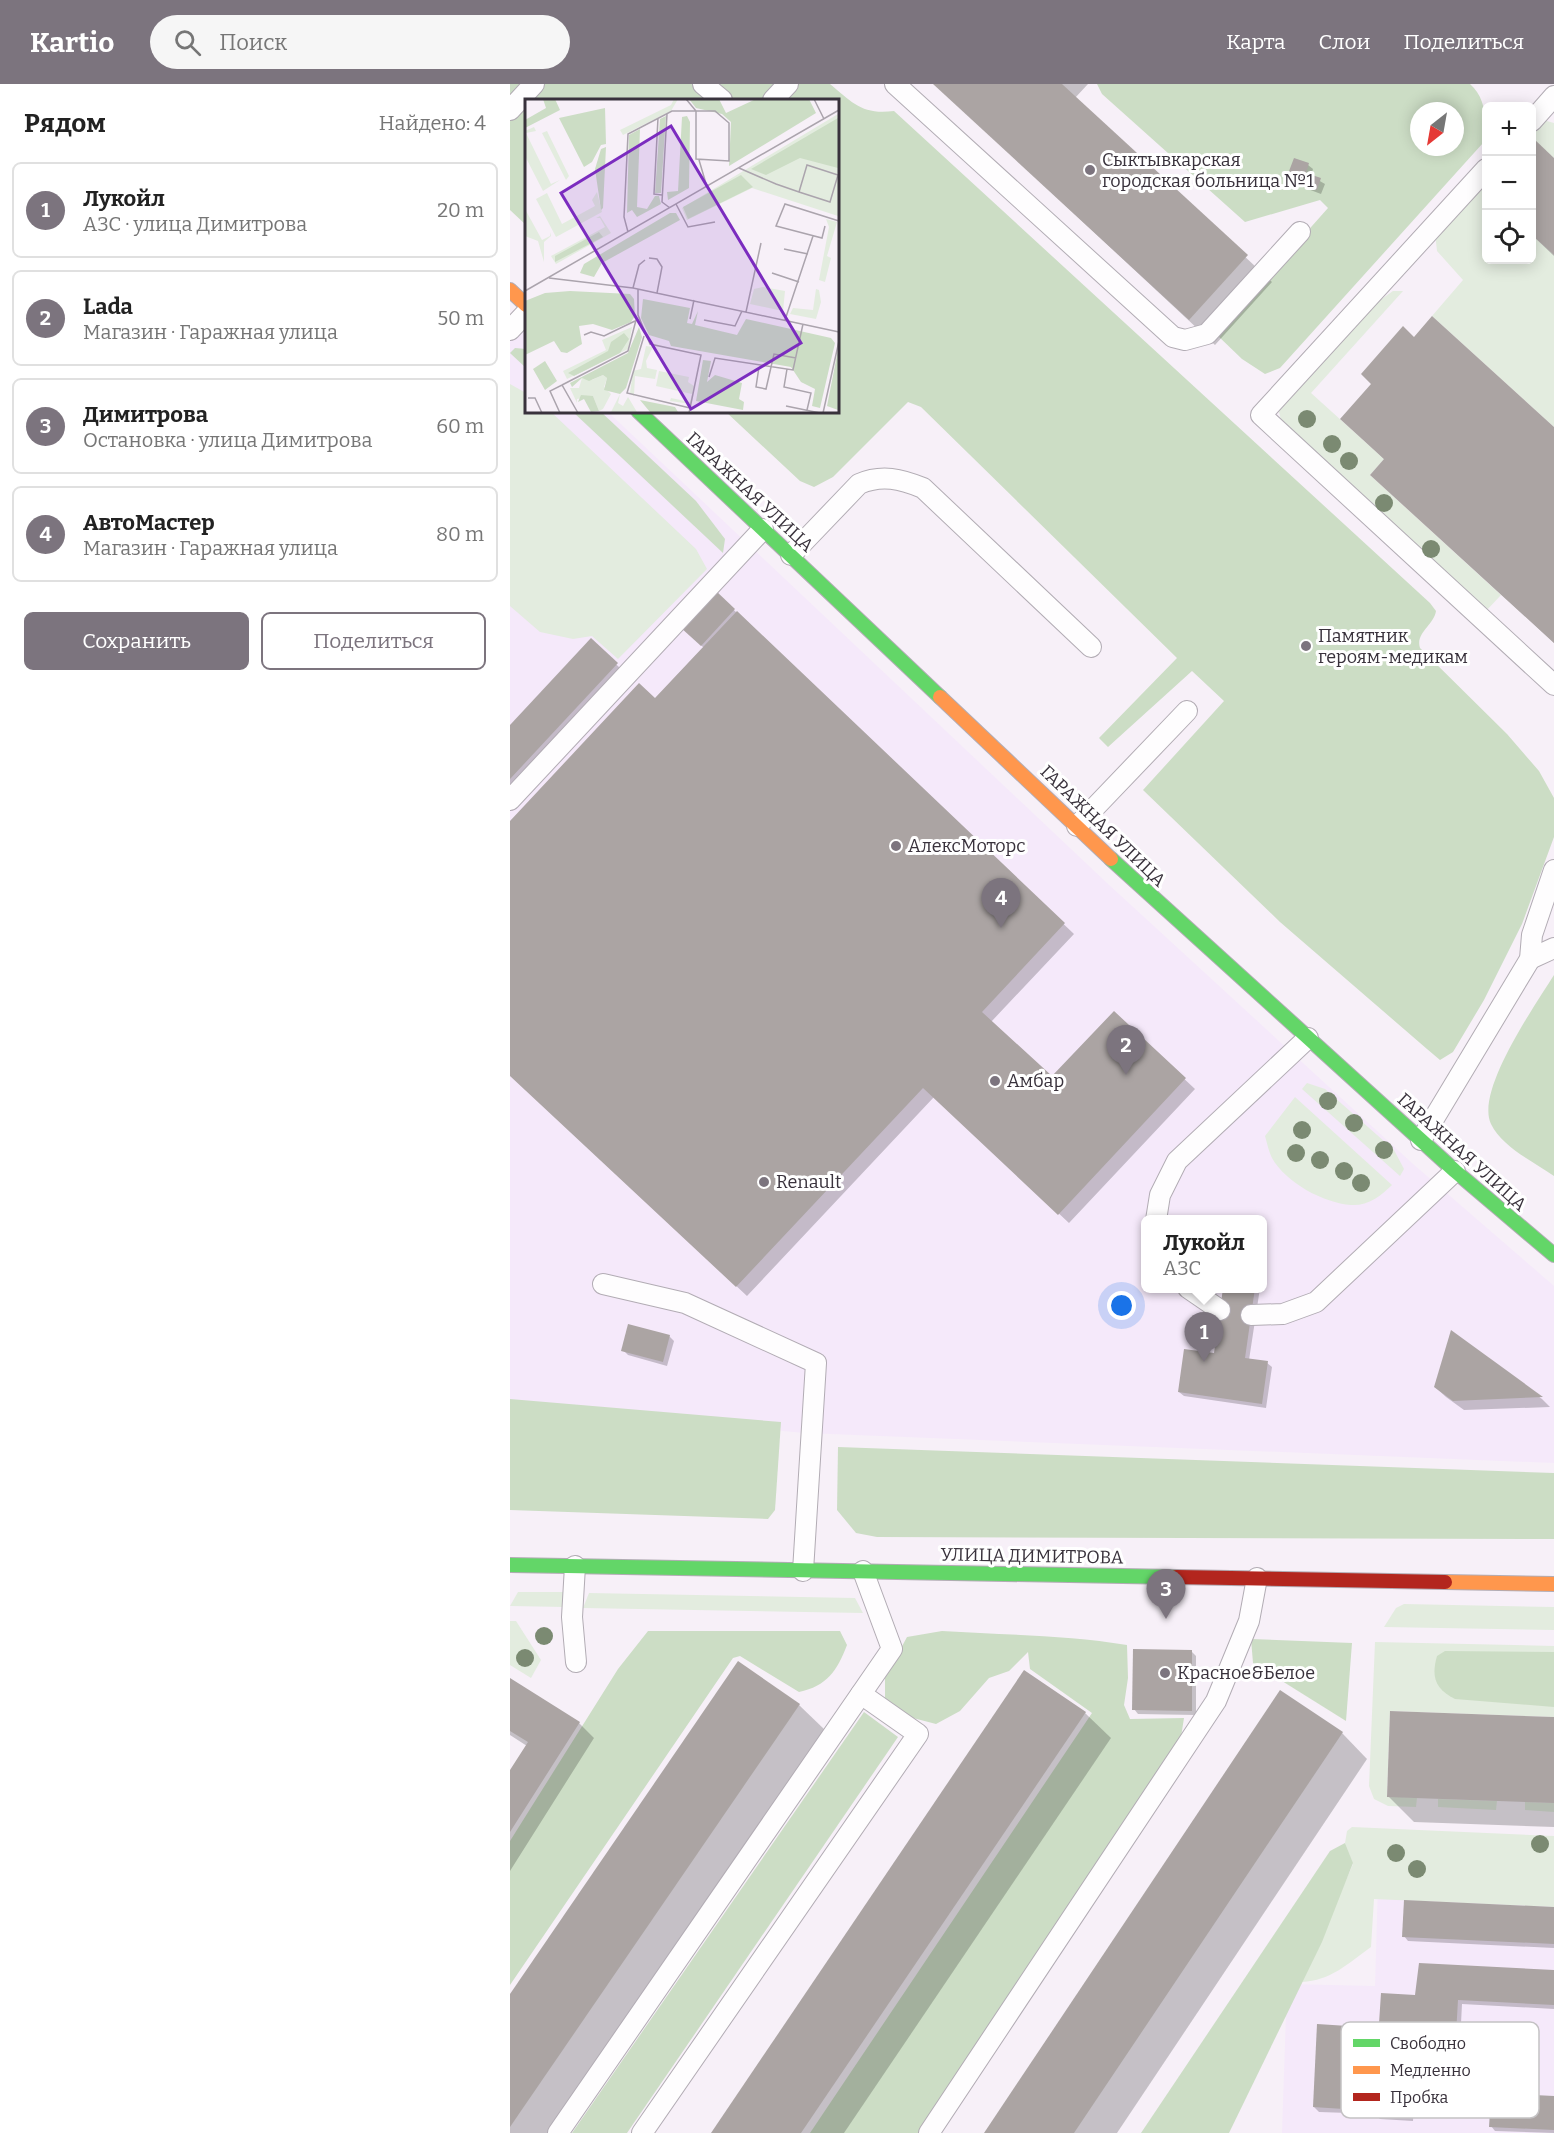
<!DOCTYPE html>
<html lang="ru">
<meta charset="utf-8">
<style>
:root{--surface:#fff;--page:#f6f6f6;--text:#222;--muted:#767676;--line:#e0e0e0;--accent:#7c747e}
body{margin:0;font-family:Bitter,serif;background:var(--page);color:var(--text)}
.controls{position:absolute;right:18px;top:18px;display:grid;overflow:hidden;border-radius:9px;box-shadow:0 3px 15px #0003}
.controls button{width:54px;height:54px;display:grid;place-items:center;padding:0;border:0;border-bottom:2px solid var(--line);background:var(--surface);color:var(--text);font:30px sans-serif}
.compass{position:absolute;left:900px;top:18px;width:54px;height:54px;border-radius:50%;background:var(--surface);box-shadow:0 3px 15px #0003;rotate:211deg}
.you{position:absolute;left:612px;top:1222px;width:21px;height:21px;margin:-15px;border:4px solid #fff;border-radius:50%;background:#1a73e8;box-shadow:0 0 0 9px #1a73e833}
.badge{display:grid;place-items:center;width:39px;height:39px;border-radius:50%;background:var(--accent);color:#fff;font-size:20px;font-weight:700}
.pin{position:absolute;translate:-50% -50px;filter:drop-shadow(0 2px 3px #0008)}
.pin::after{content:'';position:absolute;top:32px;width:21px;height:18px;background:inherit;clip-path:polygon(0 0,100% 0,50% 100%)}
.popup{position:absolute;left:631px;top:1131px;width:126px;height:78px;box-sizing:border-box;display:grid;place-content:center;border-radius:9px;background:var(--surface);filter:drop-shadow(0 2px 4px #0005);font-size:20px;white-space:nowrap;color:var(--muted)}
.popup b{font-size:22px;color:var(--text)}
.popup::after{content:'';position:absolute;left:50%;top:100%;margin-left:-12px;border:12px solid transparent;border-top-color:var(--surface)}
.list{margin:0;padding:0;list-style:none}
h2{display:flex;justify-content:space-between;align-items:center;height:78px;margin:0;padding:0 24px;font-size:26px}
h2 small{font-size:20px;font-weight:400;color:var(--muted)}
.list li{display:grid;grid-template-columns:39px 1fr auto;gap:18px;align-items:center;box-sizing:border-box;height:96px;margin:0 12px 12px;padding:0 12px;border:2px solid var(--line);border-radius:9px}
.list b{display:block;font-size:22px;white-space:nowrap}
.list p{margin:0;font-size:20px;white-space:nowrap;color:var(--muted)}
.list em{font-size:20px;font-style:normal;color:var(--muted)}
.actions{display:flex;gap:12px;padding:18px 24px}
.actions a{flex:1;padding:14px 0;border:2px solid var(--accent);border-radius:9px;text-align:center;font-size:21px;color:var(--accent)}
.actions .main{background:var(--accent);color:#fff}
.icon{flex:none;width:33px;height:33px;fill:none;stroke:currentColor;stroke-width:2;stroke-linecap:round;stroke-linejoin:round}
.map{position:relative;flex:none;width:1044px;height:2049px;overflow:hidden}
header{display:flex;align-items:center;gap:36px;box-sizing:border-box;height:84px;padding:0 30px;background:var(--accent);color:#fff}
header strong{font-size:28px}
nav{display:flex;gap:33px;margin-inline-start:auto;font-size:21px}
.search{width:420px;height:54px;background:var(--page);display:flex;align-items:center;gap:15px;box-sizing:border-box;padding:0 21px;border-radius:33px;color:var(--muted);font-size:22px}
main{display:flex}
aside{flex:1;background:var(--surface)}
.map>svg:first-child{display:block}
.built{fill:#f5e9fa;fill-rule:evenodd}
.green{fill:#e3ecdf}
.forest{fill:#ccddc5;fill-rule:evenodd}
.shadow{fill:#0003}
.building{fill:#aba4a3}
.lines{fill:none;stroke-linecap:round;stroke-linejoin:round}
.lane-casing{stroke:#b2acb4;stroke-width:22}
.fast-casing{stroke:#b2acb4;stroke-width:16}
.slow-casing{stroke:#b2acb4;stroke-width:16}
.jam-casing{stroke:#b2acb4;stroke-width:16}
.lane{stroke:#fefdfe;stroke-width:20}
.fast{stroke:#63d668;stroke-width:14}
.slow{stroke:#ff974d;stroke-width:14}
.jam{stroke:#b3261e;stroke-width:14}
.tree{fill:#7b8a72}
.poi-dot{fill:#7c747e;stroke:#fff;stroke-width:2}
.labels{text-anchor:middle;stroke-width:6;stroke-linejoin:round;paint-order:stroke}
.poi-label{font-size:18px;fill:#39323c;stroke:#fff;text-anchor:start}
.street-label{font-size:18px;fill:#39323c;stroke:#fff}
.inset-road{fill:none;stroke:#aba4ad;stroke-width:1.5}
.view{fill:#7b2cbf;fill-opacity:0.15;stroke:#7b2cbf;stroke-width:3}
.inset-edge{fill:none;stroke:#39323c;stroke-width:3}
.key{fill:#fff;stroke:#c4c2c4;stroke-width:1.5}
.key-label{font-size:16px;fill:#39323c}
</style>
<header>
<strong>Kartio</strong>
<div class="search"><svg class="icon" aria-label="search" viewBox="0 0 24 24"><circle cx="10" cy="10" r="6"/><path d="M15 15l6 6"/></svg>Поиск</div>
<nav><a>Карта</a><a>Слои</a><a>Поделиться</a></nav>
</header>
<main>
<aside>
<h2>Рядом<small>Найдено: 4</small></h2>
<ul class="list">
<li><span class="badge">1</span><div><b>Лукойл</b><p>АЗС · улица Димитрова</p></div><em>20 m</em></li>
<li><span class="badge">2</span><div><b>Lada</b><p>Магазин · Гаражная улица</p></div><em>50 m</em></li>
<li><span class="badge">3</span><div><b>Димитрова</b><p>Остановка · улица Димитрова</p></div><em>60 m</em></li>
<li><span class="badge">4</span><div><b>АвтоМастер</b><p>Магазин · Гаражная улица</p></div><em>80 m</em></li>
</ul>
<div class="actions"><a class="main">Сохранить</a><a>Поделиться</a></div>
</aside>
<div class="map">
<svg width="1044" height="2049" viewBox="0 0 1044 2049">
<rect width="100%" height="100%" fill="#f7f0f8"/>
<g class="built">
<path d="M 0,235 L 16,251 L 16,327 L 97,327 L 597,799 L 902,1079 L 1044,1202 L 1044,1379 L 295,1349 L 0,1321 ZM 636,1136 L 752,1136 L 752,1204 L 636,1204 Z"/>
<polygon points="868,1800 1044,1806 1044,2049 772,2049 777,1900 865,1902"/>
</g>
<g class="green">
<polygon points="1033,36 1044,39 1044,74 1023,55 1022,56 1022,42"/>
<polygon points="976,91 976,176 1022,176 1022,151 1044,171 1044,343 922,232 953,196 927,167 925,149"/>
<polygon points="883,207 893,207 801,309 874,375 860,391 991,511 975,528 771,336 769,328 772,320 866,219"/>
<polygon points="0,300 16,309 16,327 40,327 186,465 197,485 108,575 82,552 63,555 30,548 0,522"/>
<polygon points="797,999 815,1005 884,1066 894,1085 890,1092 792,1005"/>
<path d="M 785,1013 L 882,1101 C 871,1112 858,1122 841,1121 C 814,1119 776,1099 762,1074 C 759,1068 757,1059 755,1052 Z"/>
<polygon points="8,1508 54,1508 55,1523 0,1522"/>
<polygon points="79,1509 345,1514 353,1529 73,1524"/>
<polygon points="894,1520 1044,1523 1044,1546 874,1543 886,1524"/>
<polygon points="0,1537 6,1537 31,1576 21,1594 0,1581"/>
<polygon points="865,1558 1044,1562 1044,1633 880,1627 877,1712 907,1714 906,1723 878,1722 864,1715 859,1702"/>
<polygon points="928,1715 987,1717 986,1726 928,1723"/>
<polygon points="1015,1718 1044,1719 1044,1728 1015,1726"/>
<path d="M 842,1743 L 1044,1752 L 1044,1823 L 864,1815 L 861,1863 C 839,1879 820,1897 792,1898 L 843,1780 L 835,1759 L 837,1747 Z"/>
</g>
<g class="forest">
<path d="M 0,0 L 320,0 C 343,19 352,31 384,27 L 920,519 L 926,527 C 924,541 905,549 910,564 L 997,650 L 1029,687 L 1044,714 L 1044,753 L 1012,840 L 974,916 L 943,968 L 930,976 L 917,965 L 770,838 L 633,706 L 714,617 L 682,587 L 598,663 L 589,654 L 667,574 L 411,323 L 398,318 L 323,393 L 304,403 L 290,397 L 215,327 L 327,327 L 327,16 L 16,16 L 16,141 L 0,126 Z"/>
<path d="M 587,0 L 960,0 C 977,15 977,39 973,59 L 770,284 L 755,290 L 732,275 L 706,250 L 818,124 L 810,116 L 735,138 L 592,10 ZM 909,27 L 945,27 L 945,63 L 909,63 Z"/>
<polygon points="5,264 16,265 16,284 0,269"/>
<polygon points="62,327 90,327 186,417 215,455 213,469"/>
<path d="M 1044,891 L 1044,1092 C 1024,1078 992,1063 981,1040 C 965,1007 1026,920 1044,891 Z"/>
<polygon points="0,1315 271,1338 265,1426 258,1435 0,1426"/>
<polygon points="328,1363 1044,1389 1044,1455 367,1453 346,1449 327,1426"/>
<path d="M 138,1547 L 330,1547 L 337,1561 C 327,1587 317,1602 289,1608 L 230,1572 L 223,1574 L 0,1901 L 0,1757 L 108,1585 Z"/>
<path d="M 432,1547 C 494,1551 556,1551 617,1561 L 618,1594 L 614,1621 L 620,1635 L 674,1634 L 671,1653 L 408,2049 L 300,2049 L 582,1629 L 520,1585 L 518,1568 L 499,1587 L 479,1594 L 450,1627 L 426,1640 L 403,1634 L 375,1614 L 375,1594 L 397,1553 Z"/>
<polygon points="741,1555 842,1559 836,1637 743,1579"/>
<path d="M 935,1567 L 1044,1568 L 1044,1623 L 945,1615 C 925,1605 921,1593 927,1572 Z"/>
<polygon points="354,1628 388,1653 117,2049 62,2049"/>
<polygon points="835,1759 843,1779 812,1858 719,2049 631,2049 820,1767"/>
</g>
<g class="shadow">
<polygon points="425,0 578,0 565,14 762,198 705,261"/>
<polygon points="1023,57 1044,76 1044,172 1022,151"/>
<polygon points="798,81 803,85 801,92 815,100 811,110 782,99 777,95"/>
<polygon points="904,255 1044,345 1044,559 862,391 875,376 832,335"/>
<polygon points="205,508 564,850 481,938 542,995 604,929 685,1005 559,1139 424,1013 237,1212 0,990 0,739 145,616 194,564 172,543"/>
<polygon points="81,556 111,585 0,705 0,643"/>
<polygon points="752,1152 757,1156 752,1185"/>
<polygon points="715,1204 750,1204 739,1276 757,1279 762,1283 756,1324 674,1312 669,1308 705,1271"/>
<polygon points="942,1249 1032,1315 1040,1323 954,1326 936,1313 925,1303"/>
<polygon points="159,1252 164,1257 157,1282 118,1271 113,1266"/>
<polygon points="682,1568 686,1572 686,1631 628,1630 624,1625"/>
<polygon points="0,1596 69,1639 84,1654 0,1787 0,1689 17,1662 0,1651"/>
<polygon points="289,1621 315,1646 39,2049 0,2049 0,1912"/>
<polygon points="575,1629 601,1654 334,2049 203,2049"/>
<polygon points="1044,1634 1044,1743 904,1738 878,1712"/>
<polygon points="832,1649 857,1675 607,2049 476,2049"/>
<polygon points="1044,1824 1044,1864 898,1857 894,1852"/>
<polygon points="1044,1888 1044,1925 952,1920 947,2018 905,2016 905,2019 947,2021 947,2023 908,2021 904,2018 903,2037 870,2035 865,2030 907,1913"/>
<polygon points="838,1943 843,1948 839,2029 809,2028 804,2023"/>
<polygon points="1044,2014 1044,2049 985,2047 981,2042"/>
</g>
<g class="building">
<polygon points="423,0 552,0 738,171 679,236"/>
<polygon points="1023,54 1044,74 1044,171 1022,151"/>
<polygon points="784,74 799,79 796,89 811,94 807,106 776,95"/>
<polygon points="922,232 1044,343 1044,559 860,391 874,375 830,335 861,300 851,290 893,242 904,253"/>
<polygon points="205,506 225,525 191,562 170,543"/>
<polygon points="227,527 555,839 472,928 542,992 604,927 676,994 548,1131 413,1004 226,1203 0,992 0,737 129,599 145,614"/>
<polygon points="81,554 108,579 0,695 0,641"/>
<polygon points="713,1204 745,1204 735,1274 758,1277 752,1320 668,1308 674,1265 704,1269"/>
<polygon points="118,1240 160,1251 153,1278 111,1267"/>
<polygon points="941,1246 1033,1313 943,1317 924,1303"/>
<polygon points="623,1565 682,1566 682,1627 622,1626"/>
<polygon points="228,1577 290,1620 0,2043 0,1910"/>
<polygon points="514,1586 576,1628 291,2049 201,2049"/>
<polygon points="0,1594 70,1638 0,1748 0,1686 18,1658 0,1647"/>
<polygon points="770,1606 833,1648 564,2049 474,2049"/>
<polygon points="880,1627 1044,1633 1044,1719 877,1713"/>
<polygon points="894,1816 1044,1823 1044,1860 892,1853"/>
<polygon points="909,1879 1044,1886 1044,1921 948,1916 942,2019 901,2017 903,1956 899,2033 863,2031 871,1909 905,1911"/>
<polygon points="807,1940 838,1942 834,2025 803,2023"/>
<polygon points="981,2009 1044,2012 1044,2046 979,2043"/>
</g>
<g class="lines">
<g class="lane-casing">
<g id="lane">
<polyline points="193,0 212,16"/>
<polyline points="385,0 663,253 675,256 697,250 790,148"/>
<polyline points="263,16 278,0"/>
<polyline points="0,26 24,0"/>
<polyline points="1022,37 1044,12"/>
<polyline points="976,85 751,331 1044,601"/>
<polyline points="0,246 16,229"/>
<path d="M 281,471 L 349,400 C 372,390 391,395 413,404 L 581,563"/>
<polyline points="0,716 253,445"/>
<polyline points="567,742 677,627"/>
<polyline points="1020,875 1044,864"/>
<polyline points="911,1056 1020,875 1022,851 1044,786"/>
<polyline points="646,1136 650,1111 667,1077 798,954"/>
<polyline points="93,1200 175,1219 306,1279 293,1487"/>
<polyline points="678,1204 710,1226"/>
<polyline points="741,1231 773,1230 806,1218 945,1087"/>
<polyline points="65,1482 62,1533 66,1578"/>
<polyline points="48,2049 382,1565 353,1487"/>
<polyline points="132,2049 408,1650 351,1610"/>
<polyline points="419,2049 706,1617 739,1537 747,1494"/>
</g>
</g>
<g class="fast-casing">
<g id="fast">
<polyline points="128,327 430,613"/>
<polyline points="601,775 945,1087 1044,1171"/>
<polyline points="0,1481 666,1493"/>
</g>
</g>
<g class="slow-casing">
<g id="slow">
<polyline points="0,206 16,221"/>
<polyline points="430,613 601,775"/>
<polyline points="935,1498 1044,1500"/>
</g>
</g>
<g class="jam-casing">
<polyline id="jam" points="666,1493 935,1498"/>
</g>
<use href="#lane" class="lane"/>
<use href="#fast" class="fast"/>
<use href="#slow" class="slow"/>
<use href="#jam" class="jam"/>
</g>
<g class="tree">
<circle cx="797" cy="335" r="9"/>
<circle cx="822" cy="360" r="9"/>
<circle cx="839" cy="377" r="9"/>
<circle cx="874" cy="419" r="9"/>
<circle cx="921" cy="465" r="9"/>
<circle cx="818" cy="1017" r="9"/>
<circle cx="844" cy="1039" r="9"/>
<circle cx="792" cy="1046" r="9"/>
<circle cx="874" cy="1066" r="9"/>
<circle cx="786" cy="1069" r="9"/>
<circle cx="810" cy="1076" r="9"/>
<circle cx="834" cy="1087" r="9"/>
<circle cx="851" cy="1099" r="9"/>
<circle cx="34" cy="1552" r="9"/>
<circle cx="15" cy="1574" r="9"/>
<circle cx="1030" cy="1760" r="9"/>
<circle cx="886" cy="1769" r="9"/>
<circle cx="907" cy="1785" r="9"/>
</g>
<g class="poi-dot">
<circle cx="580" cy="86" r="6"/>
<circle cx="796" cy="562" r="6"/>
<circle cx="386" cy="762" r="6"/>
<circle cx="485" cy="997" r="6"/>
<circle cx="254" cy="1098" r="6"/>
<circle cx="655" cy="1589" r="6"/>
</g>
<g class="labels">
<g class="poi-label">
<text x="592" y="82">Сыктывкарская<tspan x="592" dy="21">городская больница №1</tspan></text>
<text x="808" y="558">Памятник<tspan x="808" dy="21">героям-медикам</tspan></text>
<text x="398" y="768">АлексМоторс</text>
<text x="497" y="1003">Амбар</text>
<text x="266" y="1104">Renault</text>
<text x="667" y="1595">Красное&amp;Белое</text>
</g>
<g class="street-label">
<text transform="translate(240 408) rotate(43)" y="6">ГАРАЖНАЯ УЛИЦА</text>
<text transform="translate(593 742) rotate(44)" y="6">ГАРАЖНАЯ УЛИЦА</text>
<text transform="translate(952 1068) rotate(42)" y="6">ГАРАЖНАЯ УЛИЦА</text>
<text transform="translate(522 1472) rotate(1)" y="6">УЛИЦА ДИМИТРОВА</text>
</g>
</g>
<g transform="translate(15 15)">
<rect width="314" height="314" fill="#f7f0f8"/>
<path d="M 149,0 L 153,0 L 146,12 L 98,36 L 95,31 L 146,6 ZM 313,15 L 313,117 L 227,89 L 162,121 L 157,109 ZM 9,28 L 11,32 L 1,34 L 26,85 L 35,81 L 18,92 L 0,57 L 0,32 ZM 22,32 L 44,77 L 41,81 L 17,34 ZM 72,93 L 77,113 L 31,138 L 11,100 L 22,94 L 37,125 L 70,107 L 67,101 ZM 0,110 L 17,141 L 25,137 L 25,133 L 26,137 L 19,143 L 19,163 L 13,142 L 0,137 ZM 75,117 L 86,134 L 31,165 L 26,157 L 80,128 L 75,119 L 71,119 ZM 301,120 L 312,123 L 302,157 L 306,159 L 300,183 L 294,181 L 304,128 ZM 238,188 L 260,192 L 258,212 L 225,205 L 229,190 ZM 291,190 L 294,191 L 296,203 L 291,220 L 265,215 L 268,209 L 288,211 ZM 107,228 L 103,250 L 42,280 L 38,272 L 81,251 L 77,241 ZM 121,247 L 128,248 L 121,262 L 122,269 L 132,271 L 130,280 L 110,277 L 109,297 L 105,294 L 108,272 L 116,270 ZM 134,272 L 164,278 L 163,283 L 169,287 L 166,305 L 145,302 L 146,299 L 165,303 L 167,295 L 131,287 ZM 78,276 L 82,279 L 79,288 L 86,295 L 78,310 L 74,312 L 68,297 L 52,300 L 52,304 L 45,289 L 54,289 L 57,279 L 67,281 ZM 95,295 L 93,304 L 98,307 L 103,298 L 112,313 L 86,313 Z" fill="#e3ecdf"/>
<path d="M 18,0 L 30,0 L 35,11 L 0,29 L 0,21 L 21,9 ZM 164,0 L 194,0 L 201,14 L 231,0 L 284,0 L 291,14 L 204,67 L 206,23 L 197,15 L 171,9 ZM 80,9 L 81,45 L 76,46 L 67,63 L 59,68 L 34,19 ZM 141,17 L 136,94 L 130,94 L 135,20 ZM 162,17 L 165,23 L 164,89 L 143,101 L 142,93 L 153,92 L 157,18 ZM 313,19 L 313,69 L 275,59 L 241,76 L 226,70 ZM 115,30 L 112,108 L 122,110 L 130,97 L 134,97 L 136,105 L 112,118 L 107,111 L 102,114 L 104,36 ZM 81,48 L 78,109 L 76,111 L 70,70 L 76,50 ZM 216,76 L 228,88 L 163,120 L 158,108 ZM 145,114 L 151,114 L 155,121 L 77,164 L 69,178 L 55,174 L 59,165 ZM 74,133 L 78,138 L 30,163 L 30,157 ZM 45,192 L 105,195 L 109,200 L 110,217 L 106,223 L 87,231 L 68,225 L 54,227 L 57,245 L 42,254 L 36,253 L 29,242 L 0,256 L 0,202 L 20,194 ZM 118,200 L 165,209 L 162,224 L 167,225 L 173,212 L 170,226 L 212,236 L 221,220 L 306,239 L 310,244 L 295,309 L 287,307 L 290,290 L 276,283 L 266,268 L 146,247 L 144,242 L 124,236 L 116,219 ZM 114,228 L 117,238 L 101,289 L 95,295 L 79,291 L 82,279 L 78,276 L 64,282 L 57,279 L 47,288 L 45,284 L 103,254 ZM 99,234 L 104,240 L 95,254 L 49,277 L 43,274 L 83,252 L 86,243 ZM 313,251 L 313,311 L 302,307 ZM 178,261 L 186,262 L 182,283 L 190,276 L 217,284 L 214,300 L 219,303 L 218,311 L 171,302 ZM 20,262 L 32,282 L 20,291 L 8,270 ZM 56,296 L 68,297 L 74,312 L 66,313 L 59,300 L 53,303 ZM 115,301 L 150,308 L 153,313 L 125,313 Z" fill="#ccddc5"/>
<path class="inset-road" d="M 289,0 L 299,20M 142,15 L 137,103 L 145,109M 133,19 L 129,95 L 137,96M 174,61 L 182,88M 214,69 L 251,85 L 274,93 L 305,103 L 313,76 L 282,66 L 274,93M 151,105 L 163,128 L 190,123M 300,127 L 297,139 L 251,127 L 260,105 L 314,122M 103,133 L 99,118 L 103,35 L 147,12 L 190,12 L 204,24 L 204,62 L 171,60 L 171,12 L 161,0M 259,150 L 283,155M 124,159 L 132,160 L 137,168 L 132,194M 247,174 L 274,183M 24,179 L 108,189 L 314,233M 108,189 L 114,166 L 120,161M 113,190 L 113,216 L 125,245 L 176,256 L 164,314M 0,192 L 314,11M 221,213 L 236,144M 165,220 L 169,201M 179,221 L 210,227 L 217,212M 260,221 L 288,137M 59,236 L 66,233 L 79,237 L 110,222M 119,237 L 102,294 L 165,309M 234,268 L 231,288 L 241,290 L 249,255 L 271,259M 262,270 L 259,288 L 286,294 L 282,311M 184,278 L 190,259 L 268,271 L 278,225M 37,286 L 103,252 L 111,221M 3,299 L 10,299 L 17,314M 261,307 L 295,314M 35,314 L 25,292 L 37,286 L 53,314M 298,314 L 314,242"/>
<path class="view" d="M 146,27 L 276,244 L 166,310 L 36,94 Z"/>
<rect width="314" height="314" class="inset-edge"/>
</g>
<rect x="831" y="1938" width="198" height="96" rx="9" class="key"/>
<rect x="843" y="1955" width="27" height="8" fill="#63d668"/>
<rect x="843" y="1982" width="27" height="8" fill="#ff974d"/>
<rect x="843" y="2009" width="27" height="8" fill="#b3261e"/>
<g class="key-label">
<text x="880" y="1965">Свободно</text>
<text x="880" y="1992">Медленно</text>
<text x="880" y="2019">Пробка</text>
</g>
</svg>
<div class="controls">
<button>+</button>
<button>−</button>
<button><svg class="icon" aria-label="locate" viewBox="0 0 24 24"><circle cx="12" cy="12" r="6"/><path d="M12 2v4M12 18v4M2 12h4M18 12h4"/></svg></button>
</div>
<svg class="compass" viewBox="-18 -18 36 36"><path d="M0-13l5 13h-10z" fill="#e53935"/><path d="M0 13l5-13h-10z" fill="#767676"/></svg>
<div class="you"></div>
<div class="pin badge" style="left:694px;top:1278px">1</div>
<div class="popup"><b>Лукойл</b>АЗС</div>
<div class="pin badge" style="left:616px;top:991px">2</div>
<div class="pin badge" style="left:656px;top:1535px">3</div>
<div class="pin badge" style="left:491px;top:844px">4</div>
</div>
</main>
